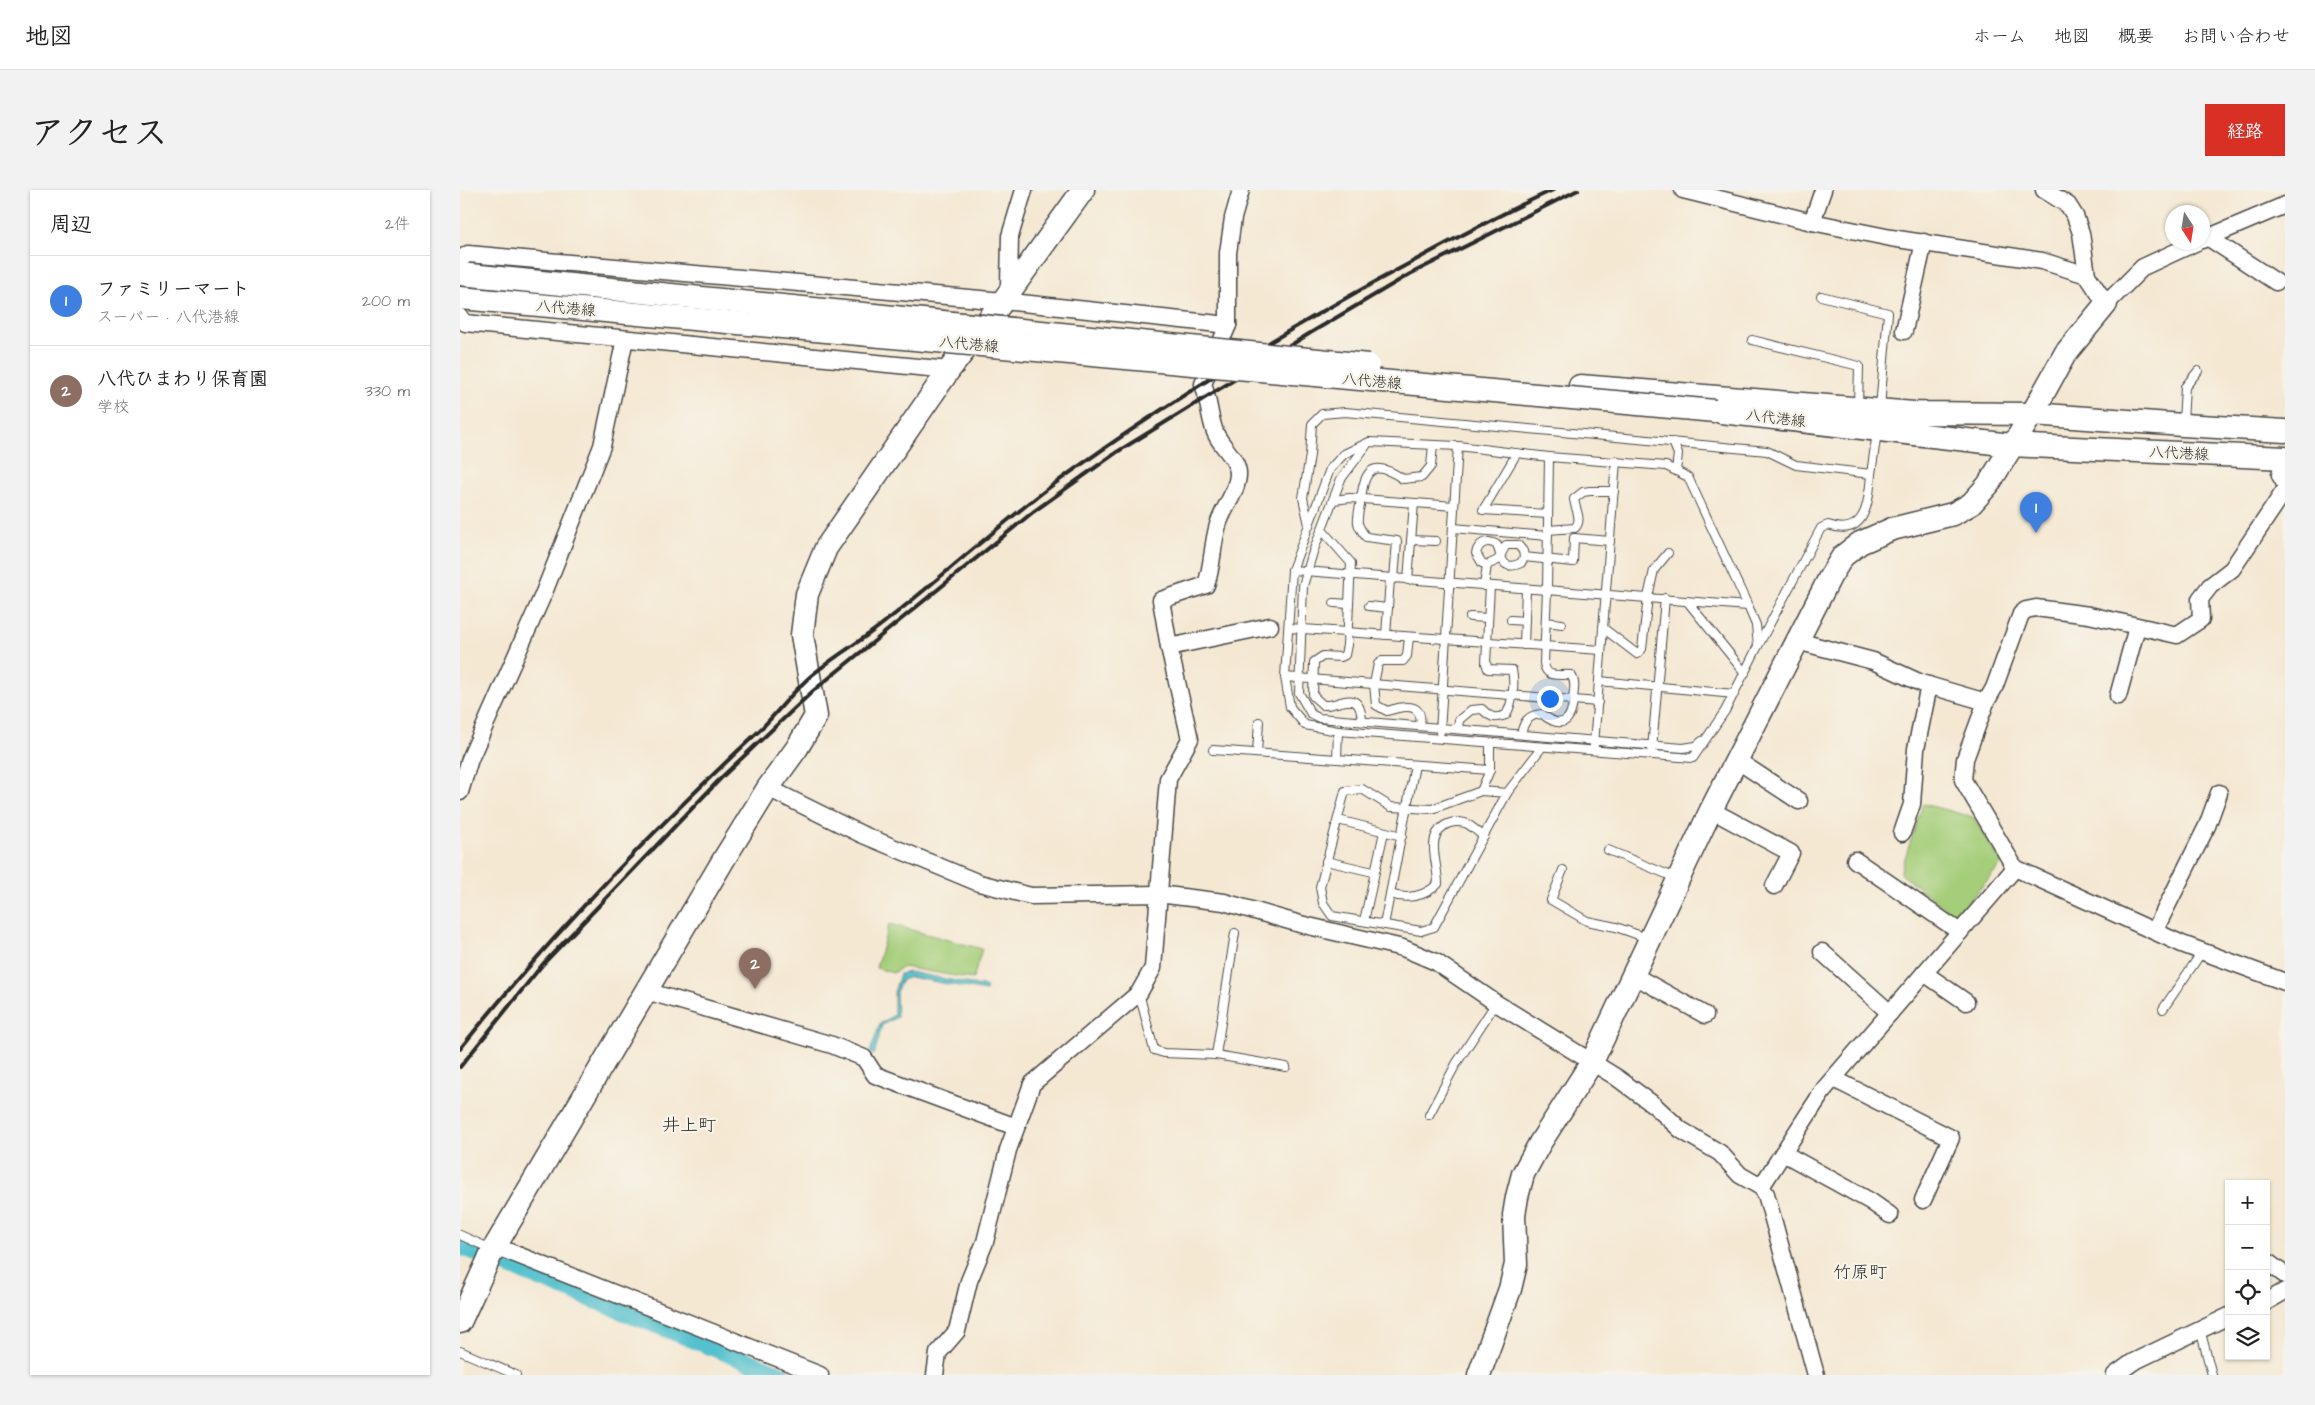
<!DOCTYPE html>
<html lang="ja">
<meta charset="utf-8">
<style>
:root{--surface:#fff;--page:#f2f2f2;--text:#222;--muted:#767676;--line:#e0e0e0;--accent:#d93025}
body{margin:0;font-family:"Architects Daughter","Klee One",sans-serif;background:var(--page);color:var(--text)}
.controls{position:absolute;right:15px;bottom:15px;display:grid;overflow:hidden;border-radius:0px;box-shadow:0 1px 4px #0004}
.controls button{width:45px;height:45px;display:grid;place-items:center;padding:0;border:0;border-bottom:1px solid var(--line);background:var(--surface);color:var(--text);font:25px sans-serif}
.compass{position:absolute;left:1705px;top:15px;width:45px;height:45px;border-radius:50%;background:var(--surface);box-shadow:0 1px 4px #0004;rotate:168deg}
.you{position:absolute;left:1089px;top:508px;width:18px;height:18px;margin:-12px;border:4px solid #fff;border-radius:50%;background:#1a73e8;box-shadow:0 0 0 8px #1a73e833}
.badge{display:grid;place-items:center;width:32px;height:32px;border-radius:50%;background:var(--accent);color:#fff;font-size:16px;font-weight:700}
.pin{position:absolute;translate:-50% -41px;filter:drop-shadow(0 1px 2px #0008)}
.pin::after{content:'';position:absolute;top:26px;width:18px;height:15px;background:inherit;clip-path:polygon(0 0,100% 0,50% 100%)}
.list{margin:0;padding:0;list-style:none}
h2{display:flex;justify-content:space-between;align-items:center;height:65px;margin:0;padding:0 20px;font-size:21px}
h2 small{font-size:16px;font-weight:400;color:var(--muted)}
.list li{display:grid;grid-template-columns:32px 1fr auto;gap:15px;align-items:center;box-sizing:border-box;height:90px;padding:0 20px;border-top:1px solid var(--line)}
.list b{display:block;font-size:19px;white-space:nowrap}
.list p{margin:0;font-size:16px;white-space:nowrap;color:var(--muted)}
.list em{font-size:16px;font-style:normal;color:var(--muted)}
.icon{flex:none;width:28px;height:28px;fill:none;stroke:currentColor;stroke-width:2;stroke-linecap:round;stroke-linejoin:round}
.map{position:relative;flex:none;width:1825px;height:1185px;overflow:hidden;border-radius:0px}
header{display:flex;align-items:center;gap:30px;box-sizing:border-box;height:70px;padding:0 25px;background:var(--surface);border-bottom:1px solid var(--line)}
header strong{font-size:24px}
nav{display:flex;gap:28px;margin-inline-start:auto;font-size:18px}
.intro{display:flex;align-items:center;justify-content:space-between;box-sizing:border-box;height:120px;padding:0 30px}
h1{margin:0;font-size:35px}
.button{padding:12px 22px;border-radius:0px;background:var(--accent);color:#fff;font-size:18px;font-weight:700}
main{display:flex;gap:30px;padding:0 30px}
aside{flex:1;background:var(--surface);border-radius:0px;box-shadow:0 1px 4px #0004}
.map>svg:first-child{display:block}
.green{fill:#a4ce79;stroke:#687c52}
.water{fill:#54c1ce;stroke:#40767c}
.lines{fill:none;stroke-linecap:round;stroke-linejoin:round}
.canal{stroke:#54c1ce;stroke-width:18}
.lane-casing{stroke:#494744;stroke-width:10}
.street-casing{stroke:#494744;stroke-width:19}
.secondary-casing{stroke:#494744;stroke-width:25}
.lane{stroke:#fff;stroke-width:8}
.street{stroke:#fff;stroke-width:16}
.secondary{stroke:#fff;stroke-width:22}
.rail{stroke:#2b2b2b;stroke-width:4}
.secondary-bridge-casing{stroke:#494744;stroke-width:25;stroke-linecap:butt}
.secondary-bridge{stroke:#fff;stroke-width:22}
.labels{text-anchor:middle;stroke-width:4.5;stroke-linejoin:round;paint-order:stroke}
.street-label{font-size:15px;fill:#2b2b2b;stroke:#f7f3e8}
.quarter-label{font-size:18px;fill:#2b2b2b;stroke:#f7f3e8}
</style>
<header>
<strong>地図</strong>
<nav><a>ホーム</a><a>地図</a><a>概要</a><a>お問い合わせ</a></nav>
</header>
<div class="intro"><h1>アクセス</h1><a class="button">経路</a></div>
<main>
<aside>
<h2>周辺<small>2件</small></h2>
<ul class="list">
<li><span class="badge" style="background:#3f7fe0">1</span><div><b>ファミリーマート</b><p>スーパー · 八代港線</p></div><em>200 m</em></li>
<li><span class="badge" style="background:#8d6e63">2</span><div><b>八代ひまわり保育園</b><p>学校</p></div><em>330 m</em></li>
</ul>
</aside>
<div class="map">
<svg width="1825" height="1185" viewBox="0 0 1825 1185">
<rect width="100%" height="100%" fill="#f7f3e8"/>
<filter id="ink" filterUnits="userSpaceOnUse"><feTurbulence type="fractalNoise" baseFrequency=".02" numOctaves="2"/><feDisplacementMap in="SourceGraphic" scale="10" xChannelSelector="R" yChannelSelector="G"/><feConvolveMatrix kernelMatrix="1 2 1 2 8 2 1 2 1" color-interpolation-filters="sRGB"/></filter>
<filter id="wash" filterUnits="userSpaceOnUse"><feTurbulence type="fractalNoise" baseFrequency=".0096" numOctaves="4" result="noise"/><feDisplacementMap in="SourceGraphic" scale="20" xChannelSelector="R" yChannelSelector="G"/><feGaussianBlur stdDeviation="1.12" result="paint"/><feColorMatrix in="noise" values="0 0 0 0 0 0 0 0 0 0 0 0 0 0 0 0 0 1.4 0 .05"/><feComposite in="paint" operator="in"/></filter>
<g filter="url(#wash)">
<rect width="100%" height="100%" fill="#f4e8d3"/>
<g class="green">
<polygon points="1463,614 1513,627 1542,673 1496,727 1440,683"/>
<polygon points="429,734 522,759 513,789 443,777 433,783 416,778"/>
</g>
<polygon class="water" points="449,782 527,797 526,801 450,787 442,790 436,802 437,827 422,835 414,865 410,862 420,834 434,825 434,802 440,784"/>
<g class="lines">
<polyline class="canal" points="0,1056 322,1185"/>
</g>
</g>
<g filter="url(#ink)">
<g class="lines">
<g class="lane-casing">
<g id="lane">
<polyline points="1361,106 1428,123 1420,218"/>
<polyline points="1292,150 1399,176 1398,216"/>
<polyline points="1723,232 1725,197 1738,181"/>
<polygon points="909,252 998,256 1089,267 1206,276 1228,287 1288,416 1296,435 1298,456 1265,521 1233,568 878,541 845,535 830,517 825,487 832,380 870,279 884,264"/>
<polyline points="1213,252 1218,264 1216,281"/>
<polyline points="906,256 881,289 853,362 843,396 839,503 851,524 859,528 1223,558 1236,556 1242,551"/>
<polyline points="1057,263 1023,320 1088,324"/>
<polyline points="1411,284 1417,242"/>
<polyline points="873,310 890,308 994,316"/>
<path d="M 849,335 L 843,308 L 850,265 L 852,234 L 862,224 L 885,222 L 1307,261 L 1336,275 L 1411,284 C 1409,312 1406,348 1368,335 L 1361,338 L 1298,456"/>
<polyline points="993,338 1088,346"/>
<path d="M 862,340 L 891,373 L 887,455 L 885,465 L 881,467 L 863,466 L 854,472 L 853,506 L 863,515 C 879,517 900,496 902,531"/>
<path d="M 1088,340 L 1115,338 C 1123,330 1115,319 1114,309 L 1123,302 L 1130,301 L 1154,301"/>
<polyline points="951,350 976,351"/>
<path d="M 1027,375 L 1022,373 L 1016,363 C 1019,352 1028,349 1037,355 C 1042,370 1043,381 1061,373 L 1064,367"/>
<polyline points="832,380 1288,416"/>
<path d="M 934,389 L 937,351 L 906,347 C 903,343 899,338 898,333 C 897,327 900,316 901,310 C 904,277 915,270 943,289 L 962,287 L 971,276 L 973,255"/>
<polyline points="948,390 954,313"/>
<polyline points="1024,396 1027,375 1038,370 1046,355 1058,355 1063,361 1064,367 1113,372 1114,348 1150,351"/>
<polyline points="1227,411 1285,483"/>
<polyline points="874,413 889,414"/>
<polyline points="909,416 928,418"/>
<polyline points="1010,427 1028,428"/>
<polyline points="1051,430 1065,431"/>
<polyline points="1086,432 1102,434"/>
<polyline points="829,438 1141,460"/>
<polyline points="1143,438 1177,464 1182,459 1188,407 1194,380 1208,363"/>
<polyline points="926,445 930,389"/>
<path d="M 949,447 L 947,466 L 943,471 L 922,471 L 918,474 L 914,494 L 916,515 L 927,521 C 942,516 964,511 960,536"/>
<polyline points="1064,455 1066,399"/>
<polyline points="825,487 1138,512"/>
<polyline points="1139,491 1274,504"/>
<path d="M 998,539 L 999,530 L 1011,520 L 1022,519 C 1031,528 1034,529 1046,525 C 1053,512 1055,495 1052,480 L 1028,479 L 1026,473 L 1030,396"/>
<polyline points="878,541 877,569 1030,580"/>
<polyline points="980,542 998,256"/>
<path d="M 1061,544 C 1064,531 1068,525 1082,524 C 1102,540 1112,532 1113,508 C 1114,500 1116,492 1111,485 C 1098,484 1086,489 1084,473 L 1087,400 L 1089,267"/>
<polyline points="1030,553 1030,580 1021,601 972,619 931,617 902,599 885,601 860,697 863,713 872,726 961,741 974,737 1047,603 1082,557"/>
<polyline points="1134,555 1156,271"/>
<polyline points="1192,559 1205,408"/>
<polyline points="753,560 877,569"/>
<polyline points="797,563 799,532"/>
<polyline points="1021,601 1047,603"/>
<polyline points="878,630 942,646"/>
<polyline points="1148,660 1216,688"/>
<polyline points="866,671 913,682"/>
<polyline points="1103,680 1091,710 1127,731 1156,737 1187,748"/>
<path d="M 930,704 C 948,710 965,706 978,694 C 978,681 973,665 974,654 C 975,638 989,629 1005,633 C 1011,635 1019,643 1024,647"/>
<polyline points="904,731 924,642"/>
<polyline points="924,735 955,575"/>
<polyline points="679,803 694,860 704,863 756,865 826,877"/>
<polyline points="1703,819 1742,762"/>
<polyline points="756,865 775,743"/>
<polyline points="969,925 996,874 1036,813"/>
<polyline points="0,1045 31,1059"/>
<polyline points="1740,1139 1752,1185"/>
<polyline points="0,1161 56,1185"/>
</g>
</g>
<g class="street-casing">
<g id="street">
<polyline points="1223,0 1352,32 1431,48 1582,71 1627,85"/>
<polyline points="1584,0 1608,15 1615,26 1621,43 1627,85 1646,114 1683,77 1737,52"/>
<polyline points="1352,32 1363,0"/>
<polyline points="1749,48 1816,92"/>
<polyline points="1742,50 1825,15"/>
<polyline points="0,69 8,64 543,111 768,135"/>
<polyline points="546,105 549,97 550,46 564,0"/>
<polyline points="0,127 5,133 489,180"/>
<polyline points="1444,141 1464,52"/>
<polyline points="1824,268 1820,285 1825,294"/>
<polyline points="1337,451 1413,471 1461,493 1526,512 1505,569 1503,590 1555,678 1722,754 1825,792"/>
<polyline points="709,457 810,436"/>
<polyline points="1658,506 1677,437"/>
<polyline points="1526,512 1534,498 1561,424 1566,420 1576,418 1629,425 1717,445 1741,429 1740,409 1750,396 1772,379 1825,300"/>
<polyline points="1278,571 1339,611"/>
<polyline points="308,598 401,644 519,693 571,706 698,704 764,712 840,734 943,758 976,772 1036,813 1156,887 1194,915 1221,940 1260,963 1280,985 1301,997 1306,1004 1356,1185"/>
<polyline points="0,602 10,569 83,405 142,256 165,149"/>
<polyline points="1251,620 1331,663 1314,696"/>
<polyline points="1442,643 1452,614 1456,559 1469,495"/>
<polyline points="1395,670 1500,742"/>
<polyline points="1695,740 1747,636 1759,603"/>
<polyline points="1362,762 1430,823"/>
<polyline points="1464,783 1506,812"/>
<polyline points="1173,785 1245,825"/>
<polyline points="186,801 372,855 404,868 415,885 556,937"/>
<polyline points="1374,889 1491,948 1463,1010"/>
<polyline points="1323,963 1410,1011 1430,1025"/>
<polyline points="1301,997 1365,898 1555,678"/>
<polyline points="35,1056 360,1185"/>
<polyline points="1806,1071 1825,1085"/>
<polyline points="1806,1112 1825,1101"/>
<path d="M 475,1185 L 478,1163 L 497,1141 L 509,1091 L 525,1052 L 548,960 L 572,894 L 679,803 L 693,778 L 708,589 L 730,549 L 709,457 L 701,410 L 746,395 C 753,375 752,354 758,335 C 763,318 777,303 778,285 C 779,269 760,256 755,242 C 749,226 749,210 743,194 L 768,135 L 768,63 L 773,28 L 781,0"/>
<polyline points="1655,1185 1673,1172 1769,1126"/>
</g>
</g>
<g class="secondary-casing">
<g id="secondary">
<polyline points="0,84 414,125"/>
<polyline points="0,108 410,145"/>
<polyline points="1120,196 1454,223 1572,224 1723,235 1825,241"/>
<polyline points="1261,222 1551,255 1825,268"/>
<polyline points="0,1132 33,1060 264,669 308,598 337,558 356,526 342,445 347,404 366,358 489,180 543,111 623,0"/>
<polyline points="1019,1185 1050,1099 1056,1074 1054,1025 1057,1007 1063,984 1080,953 1132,872 1251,620 1370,387 1383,366 1400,353 1432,339 1493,324 1511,314 1528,295 1572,224 1605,164 1646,114"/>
</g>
</g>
<use href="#lane" class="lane"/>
<use href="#street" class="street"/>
<use href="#secondary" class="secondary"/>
<g class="rail">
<path d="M 0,859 C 91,745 192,641 299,541 C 317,523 333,501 352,485 C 376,465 403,450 426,431 C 482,387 534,339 590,297 C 696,219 809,150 924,87 C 980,57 1035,26 1093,0"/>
<polyline points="0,877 83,774 263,586 353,501 573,322 657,262 852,142 950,84 1118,0"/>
</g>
<g class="secondary-bridge-casing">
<g id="secondary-bridge">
<polyline points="414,125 908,175"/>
<polyline points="410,145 1255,221"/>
</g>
</g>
<use href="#secondary-bridge" class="secondary-bridge"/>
</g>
</g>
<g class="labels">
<g class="street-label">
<text transform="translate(106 118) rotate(5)" y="5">八代港線</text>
<text transform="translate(509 154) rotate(5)" y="5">八代港線</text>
<text transform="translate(912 191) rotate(5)" y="5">八代港線</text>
<text transform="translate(1316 228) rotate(7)" y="5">八代港線</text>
<text transform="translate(1719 263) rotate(3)" y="5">八代港線</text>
</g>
<g class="quarter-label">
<text x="229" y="941">井上町</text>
<text x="1400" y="1088">竹原町</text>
</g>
</g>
</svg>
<div class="controls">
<button>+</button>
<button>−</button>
<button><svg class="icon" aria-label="locate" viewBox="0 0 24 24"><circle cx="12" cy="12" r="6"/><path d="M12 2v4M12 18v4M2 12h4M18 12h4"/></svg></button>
<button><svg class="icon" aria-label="layers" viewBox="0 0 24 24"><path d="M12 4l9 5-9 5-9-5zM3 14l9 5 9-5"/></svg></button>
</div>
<svg class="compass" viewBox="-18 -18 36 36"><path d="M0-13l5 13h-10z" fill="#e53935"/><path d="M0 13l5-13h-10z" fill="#767676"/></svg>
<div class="you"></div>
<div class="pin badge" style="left:1576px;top:343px;background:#3f7fe0">1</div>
<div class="pin badge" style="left:295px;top:799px;background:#8d6e63">2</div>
</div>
</main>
